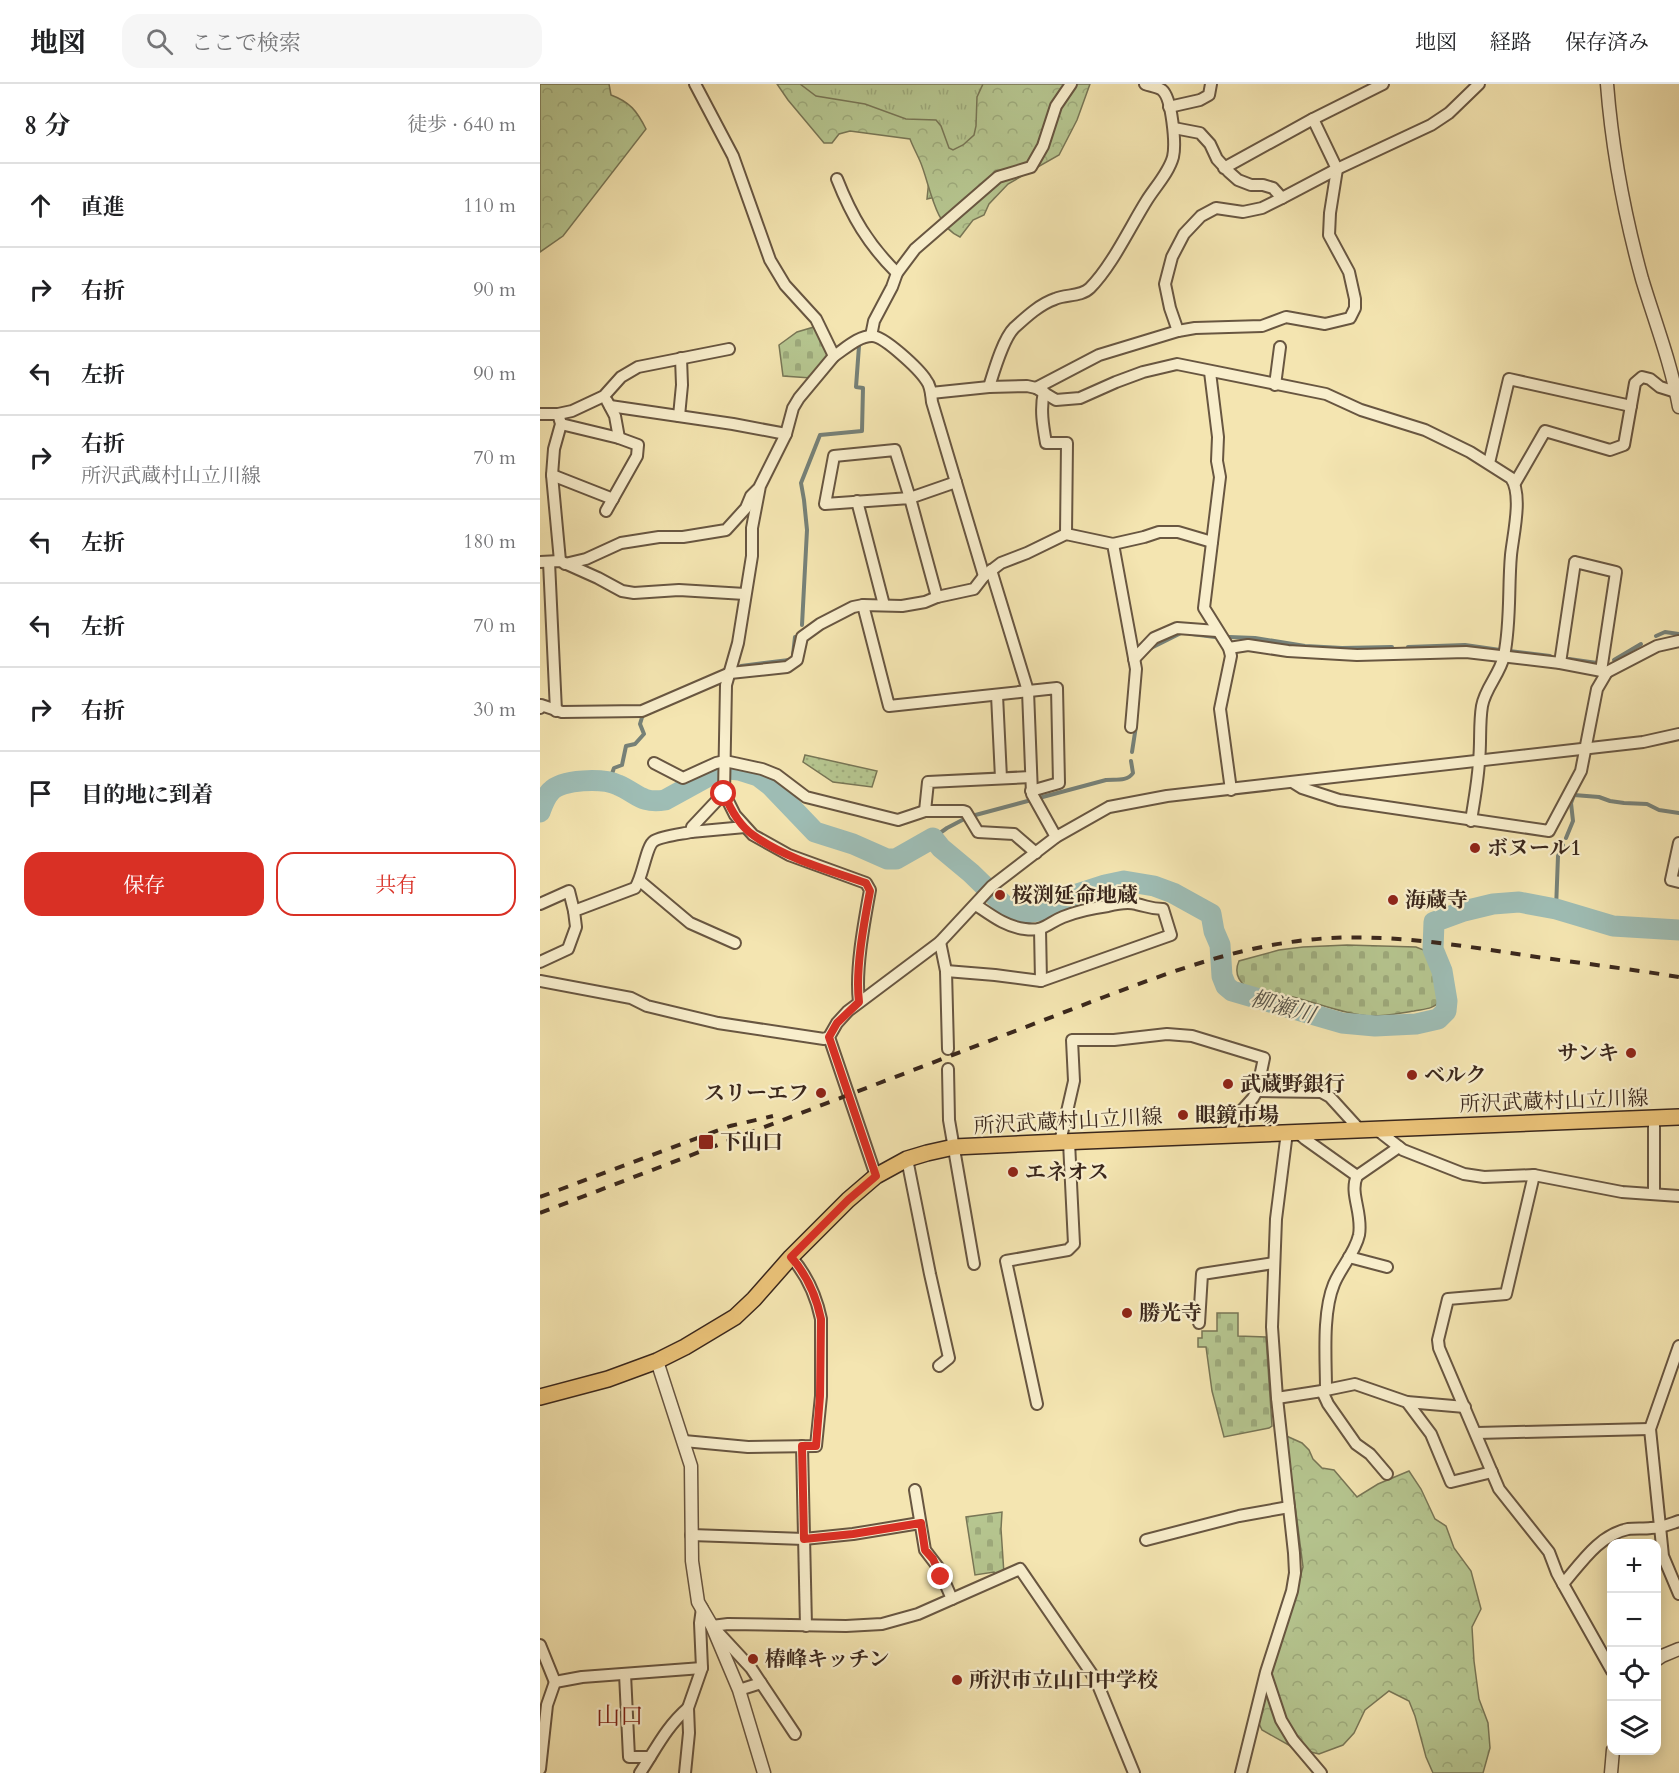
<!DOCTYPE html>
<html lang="ja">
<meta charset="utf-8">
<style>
:root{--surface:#fff;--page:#f6f6f6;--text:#202124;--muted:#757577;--line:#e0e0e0;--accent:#d93025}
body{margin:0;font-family:Cardo,"Noto Serif JP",serif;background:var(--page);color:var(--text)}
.controls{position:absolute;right:18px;bottom:18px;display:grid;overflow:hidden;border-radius:12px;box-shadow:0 3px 15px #0003}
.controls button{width:54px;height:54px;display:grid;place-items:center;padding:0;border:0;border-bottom:2px solid var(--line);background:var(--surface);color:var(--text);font:30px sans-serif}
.stop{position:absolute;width:18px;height:18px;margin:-14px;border:4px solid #d93025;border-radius:50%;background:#fff}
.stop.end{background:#d93025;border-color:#fff;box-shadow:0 2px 6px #0008}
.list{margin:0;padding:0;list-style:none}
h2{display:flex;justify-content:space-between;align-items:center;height:78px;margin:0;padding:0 24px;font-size:26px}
h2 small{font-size:20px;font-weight:400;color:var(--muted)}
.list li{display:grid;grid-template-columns:39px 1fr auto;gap:18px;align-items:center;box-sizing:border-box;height:84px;padding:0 24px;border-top:2px solid var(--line)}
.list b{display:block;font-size:22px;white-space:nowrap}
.list p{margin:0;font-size:20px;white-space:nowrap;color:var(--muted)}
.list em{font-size:20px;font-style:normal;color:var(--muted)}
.actions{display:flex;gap:12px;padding:18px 24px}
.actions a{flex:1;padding:14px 0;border:2px solid var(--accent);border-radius:18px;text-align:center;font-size:21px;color:var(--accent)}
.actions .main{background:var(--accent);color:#fff}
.icon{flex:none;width:33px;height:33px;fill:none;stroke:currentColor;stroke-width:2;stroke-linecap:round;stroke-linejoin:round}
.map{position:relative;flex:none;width:1139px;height:1689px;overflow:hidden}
header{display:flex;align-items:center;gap:36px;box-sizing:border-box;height:84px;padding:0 30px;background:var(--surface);border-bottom:2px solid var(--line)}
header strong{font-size:28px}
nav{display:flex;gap:33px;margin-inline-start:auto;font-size:21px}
.search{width:420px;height:54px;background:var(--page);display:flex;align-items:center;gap:15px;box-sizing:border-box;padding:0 21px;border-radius:18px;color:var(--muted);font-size:22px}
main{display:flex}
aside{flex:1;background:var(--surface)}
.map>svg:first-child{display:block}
.grass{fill:url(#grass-tufts);stroke:#787656;stroke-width:1.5}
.forest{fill:url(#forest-crowns);stroke:#787656;stroke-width:1.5}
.cemetery{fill:url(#cemetery-stones);stroke:#787656;stroke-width:1.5}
.park{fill:url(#park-dots);stroke:#787656;stroke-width:1.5}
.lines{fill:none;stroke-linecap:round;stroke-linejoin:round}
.stream{stroke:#768178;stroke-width:4}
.river{stroke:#9ebdb5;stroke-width:21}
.minor-casing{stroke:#685641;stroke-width:14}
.tertiary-casing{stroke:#685641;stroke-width:15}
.primary-casing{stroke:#3a271c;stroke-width:18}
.minor{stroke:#f8eecc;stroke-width:10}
.tertiary{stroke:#f8eecc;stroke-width:12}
.primary{stroke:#eac278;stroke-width:15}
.rail{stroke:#3a271c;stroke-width:4;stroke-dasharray:10 10;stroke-linecap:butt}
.route{stroke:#d93025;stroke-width:8}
.poi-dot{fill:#8f2418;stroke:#f8eecc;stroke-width:2}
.labels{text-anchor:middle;stroke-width:4.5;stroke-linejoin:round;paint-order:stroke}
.poi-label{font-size:21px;font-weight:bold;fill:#3a271c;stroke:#f8eecc;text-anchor:start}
.street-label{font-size:21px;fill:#3a271c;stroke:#f8eecc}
.water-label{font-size:22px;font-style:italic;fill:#58544a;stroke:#f8eecc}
.quarter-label{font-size:24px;fill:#7a1f14;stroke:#f8eecc}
</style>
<header>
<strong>地図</strong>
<div class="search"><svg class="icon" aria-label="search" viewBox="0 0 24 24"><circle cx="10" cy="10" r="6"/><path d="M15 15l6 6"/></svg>ここで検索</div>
<nav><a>地図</a><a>経路</a><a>保存済み</a></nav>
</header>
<main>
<aside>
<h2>8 分<small>徒歩 · 640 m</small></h2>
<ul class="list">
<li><svg class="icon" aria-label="ahead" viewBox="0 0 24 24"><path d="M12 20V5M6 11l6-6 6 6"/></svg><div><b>直進</b></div><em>110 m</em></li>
<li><svg class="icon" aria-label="right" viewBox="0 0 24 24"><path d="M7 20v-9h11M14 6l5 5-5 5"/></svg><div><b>右折</b></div><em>90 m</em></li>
<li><svg class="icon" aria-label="left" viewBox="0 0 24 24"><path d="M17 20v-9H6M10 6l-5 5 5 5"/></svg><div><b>左折</b></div><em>90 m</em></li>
<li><svg class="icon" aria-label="right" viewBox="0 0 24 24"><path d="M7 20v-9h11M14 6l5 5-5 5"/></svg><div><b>右折</b><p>所沢武蔵村山立川線</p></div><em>70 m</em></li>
<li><svg class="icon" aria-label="left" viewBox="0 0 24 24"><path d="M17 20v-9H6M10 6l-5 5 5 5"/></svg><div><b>左折</b></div><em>180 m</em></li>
<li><svg class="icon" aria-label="left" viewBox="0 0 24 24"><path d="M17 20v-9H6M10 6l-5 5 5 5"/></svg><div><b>左折</b></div><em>70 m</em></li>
<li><svg class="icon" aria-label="right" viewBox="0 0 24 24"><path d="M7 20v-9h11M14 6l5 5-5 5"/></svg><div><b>右折</b></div><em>30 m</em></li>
<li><svg class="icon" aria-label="arrive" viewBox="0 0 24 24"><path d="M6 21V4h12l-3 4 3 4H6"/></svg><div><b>目的地に到着</b></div></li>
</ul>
<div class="actions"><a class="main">保存</a><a>共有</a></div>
</aside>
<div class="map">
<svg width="1139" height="1689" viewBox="0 0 1139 1689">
<defs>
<pattern id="grass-tufts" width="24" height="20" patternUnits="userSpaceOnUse" patternTransform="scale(1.5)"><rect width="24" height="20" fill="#b6c690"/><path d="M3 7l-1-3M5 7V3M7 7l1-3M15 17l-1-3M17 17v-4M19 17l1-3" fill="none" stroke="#9daa7c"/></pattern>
<pattern id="forest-crowns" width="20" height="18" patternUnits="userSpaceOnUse" patternTransform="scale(1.5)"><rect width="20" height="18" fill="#b6c690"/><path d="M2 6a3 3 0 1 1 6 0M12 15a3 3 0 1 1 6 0" fill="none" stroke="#9daa7c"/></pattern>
<pattern id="cemetery-stones" width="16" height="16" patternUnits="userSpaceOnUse" patternTransform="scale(1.5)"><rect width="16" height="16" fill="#b6c690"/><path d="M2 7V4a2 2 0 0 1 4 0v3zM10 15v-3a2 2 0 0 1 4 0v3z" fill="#9daa7c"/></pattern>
<pattern id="park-dots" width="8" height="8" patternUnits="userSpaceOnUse" patternTransform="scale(1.5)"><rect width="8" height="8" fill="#b6c690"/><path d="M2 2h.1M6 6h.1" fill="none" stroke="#9daa7c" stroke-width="1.8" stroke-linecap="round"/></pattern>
</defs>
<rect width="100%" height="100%" fill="#f4e5b1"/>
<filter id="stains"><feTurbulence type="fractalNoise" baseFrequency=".00333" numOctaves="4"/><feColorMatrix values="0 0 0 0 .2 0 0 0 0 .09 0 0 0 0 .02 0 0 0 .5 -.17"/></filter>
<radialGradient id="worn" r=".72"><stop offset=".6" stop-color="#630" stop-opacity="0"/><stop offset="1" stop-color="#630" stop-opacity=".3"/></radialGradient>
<polygon class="grass" points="247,0 536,0 454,99 387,115 393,56 275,37"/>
<g class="forest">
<path d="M 0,0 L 69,0 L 71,11 C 90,18 97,27 106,45 L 23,152 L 0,168 Z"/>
<path d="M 237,0 L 260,0 L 276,12 L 325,20 L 366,35 L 396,36 L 401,42 L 409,64 L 413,66 L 423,61 L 434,51 L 436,42 L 437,13 L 443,0 L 550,0 L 537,36 L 519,71 L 468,100 L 449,120 L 444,131 L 433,136 L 420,153 C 394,142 390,100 380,77 C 377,70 373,63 370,55 L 310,47 L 299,50 L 292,59 L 284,59 L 248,16 Z"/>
<polygon points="742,1350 762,1359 769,1366 773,1375 782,1384 794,1386 817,1413 838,1400 869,1387 881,1405 895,1435 906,1442 914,1464 931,1487 941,1525 932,1543 934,1577 939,1615 948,1639 950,1664 943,1689 893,1689 886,1673 875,1632 869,1617 849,1607 825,1626 814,1649 803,1661 779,1670 754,1664 722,1646 715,1631 751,1526 763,1483 753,1405"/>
</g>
<g class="cemetery">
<polygon points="274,243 289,272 271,294 243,292 239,261 257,248"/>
<path d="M 807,861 L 876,863 L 889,868 C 892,879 904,907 899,917 C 895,925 883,925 874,927 C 860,929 844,933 829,932 C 803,930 778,919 753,913 C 740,910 716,910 705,902 C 697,895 695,886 699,877 L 739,866 L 763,863 Z"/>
<polygon points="677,1229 698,1229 698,1252 726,1253 732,1342 729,1344 684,1353 672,1307 666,1263 658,1263 658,1254 662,1254 662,1247 677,1247"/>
<polygon points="462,1428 461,1445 464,1490 456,1494 454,1488 435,1491 426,1433"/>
</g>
<polygon class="park" points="265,671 337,687 332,703 293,698 263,678"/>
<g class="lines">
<g class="stream">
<polyline points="262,541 267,446 264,416 261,399 280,351 322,347 323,304 316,303 319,262"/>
<polyline points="652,550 675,553"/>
<polyline points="1116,552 1125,548 1139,550"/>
<polyline points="689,553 715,554 765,562 802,564 852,563"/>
<polyline points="868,563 925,561 960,566"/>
<polyline points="611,564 641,549 644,549"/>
<polyline points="969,567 1010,572"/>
<polyline points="253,571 255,553"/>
<polyline points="1029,575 1057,579"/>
<polyline points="1074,576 1101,560"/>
<polyline points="201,582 249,576"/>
<polyline points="592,668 596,642"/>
<polyline points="69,698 74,684 82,681 86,662 95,660 104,650 100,640 103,630 106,629"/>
<path d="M 393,754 L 407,744 L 428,733 L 566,696 C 575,695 587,698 593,689 L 591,677"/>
<polyline points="1026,754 1033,737 1031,719 1034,711 1059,713 1070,717 1084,719 1107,720 1119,726 1139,729"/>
<polyline points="1016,825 1018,772 1023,761"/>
</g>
<path class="river" d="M 0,728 C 3,720 5,713 11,707 C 22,695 63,694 78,701 C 97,709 101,720 125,716 L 176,688 L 189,685 L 199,686 L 218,692 L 231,702 L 275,748 L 313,760 L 347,775 L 356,775 L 393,754 L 401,764 L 431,789 L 467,824 L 482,830 L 503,826 L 528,813 L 565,801 L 584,797 L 614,802 L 633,809 L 671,830 L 674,847 L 680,861 L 682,892 L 686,902 L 692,907 L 802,939 L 835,942 L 876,940 L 898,935 L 906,927 L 907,917 L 902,887 L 893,865 L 894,838 L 924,827 L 953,820 L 979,818 L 1016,825 L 1073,842 L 1139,846"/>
<g class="minor-casing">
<g id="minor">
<path d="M 155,0 L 193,72 L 230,176 L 245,201 L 276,235 L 294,272 C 305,265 318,252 332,252 C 344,252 379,285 386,296 C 391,302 391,310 392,318 L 444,492"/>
<polyline points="629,23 660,16 669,11 671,0"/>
<polyline points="634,44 660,49 670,60 677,75 689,88 698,96 711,101 723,101 733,104 742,114"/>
<polyline points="684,84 773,35 843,0"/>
<path d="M 297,95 C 312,133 328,160 357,189"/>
<polyline points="638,247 630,224 625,200 632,173 644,150 661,132 676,124 703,128 722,124 742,114 797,85 891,41 909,29 939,0"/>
<polyline points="331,252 334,237 352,203 357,189 375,165 458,93 491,83 503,62 516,22 531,0"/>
<path d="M 294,272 L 259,314 L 253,324 L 246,350 L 220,402 L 212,444 L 212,472 L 198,559 L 186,601 L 184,709 L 195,731 L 213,751 L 249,771 L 326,799 L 330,806 C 324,839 315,886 319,918"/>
<polyline points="670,288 678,353 677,377 680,393 664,524 689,564 691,572 680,625 691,706"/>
<polyline points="735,301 740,263"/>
<path d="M 449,303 C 454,287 463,255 474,244 C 486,233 500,220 515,215 C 526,210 541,213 550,204 C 572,182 590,143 607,116 C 616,102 629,88 633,73 C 636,60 632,14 622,6 C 618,3 610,2 605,0"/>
<polyline points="496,304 559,271 638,247 655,244 722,242 746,233 785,240 810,234 815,224 815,215 809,188 789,151 790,129 797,85 773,35"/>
<path d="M 504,308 C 500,325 503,342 506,359 L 527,359 L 526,450"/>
<path d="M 391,309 L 449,303 L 487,302 L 496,304 L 516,316 L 540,314 L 576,298 L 603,288 L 637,280 L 786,310 L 821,326 L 885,346 L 930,368 L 971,394 C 983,411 973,451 971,471 C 968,504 971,538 964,572 C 960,590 945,604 942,622 C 939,640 941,659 939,677 C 938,697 934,717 931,737"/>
<polyline points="67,317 75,332 79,354"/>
<polyline points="70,322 193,340 246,350"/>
<polyline points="0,330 18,330 32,327 64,312 81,293 98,283 189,265"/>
<polyline points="139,332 142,301 141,274"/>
<polyline points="19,333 21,340 14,365 12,391 20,477"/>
<polyline points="21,340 79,354 98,361 97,372 66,427"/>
<polyline points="949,379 969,295 1091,322"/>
<polyline points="12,391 73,415"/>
<polyline points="975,399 1005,347 1070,366 1084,361 1095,299 1102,293 1110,295 1120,303 1136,308 1139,308"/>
<polyline points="317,417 344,521"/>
<polyline points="573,460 604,453 619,448 638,448 672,458"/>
<polyline points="0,478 20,477 58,494 82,507 94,509 139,506 205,510"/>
<polyline points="9,478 16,627"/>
<polyline points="25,480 46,475 81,459 119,453 143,453 186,446 206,424 211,412 218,405"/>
<polyline points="451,486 488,607 492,710 516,753"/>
<polyline points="397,513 370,414 355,366 294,372 285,420 370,414 416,398"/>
<polyline points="323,521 349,622 517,604 519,699 491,707"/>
<polyline points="689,564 708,561 748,567 817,571 926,568 1020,579 1067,588 1117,562 1139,557"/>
<polyline points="594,575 614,554 637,544 677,547"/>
<polyline points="1020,579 1035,478 1076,488 1061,587"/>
<polyline points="457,611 461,694"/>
<polyline points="0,624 1,621 22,628 102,627 190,589 247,583 257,576 262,553 280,540 313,523 323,521 362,522 385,518 397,513 434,505 444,492 461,479 487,469 526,450 573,460 596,585 591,643"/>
<polyline points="114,679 143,694 176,679 185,677 222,685 237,691 266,713 358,736 385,727 423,727 426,728 438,748 474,750 496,769"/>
<polyline points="754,699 762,704 799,716 1009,747 1041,687 1057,605 1067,588"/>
<polyline points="385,727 388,698 491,693"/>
<polyline points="151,748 205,743"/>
<polyline points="1139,759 1131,796 1139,798"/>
<polyline points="100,797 150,839 195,859"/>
<polyline points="0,820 29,807 34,827"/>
<polyline points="500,845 501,897"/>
<polyline points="400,858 406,887 408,965"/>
<path d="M 0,878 L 28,865 L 36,843 L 34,827 L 95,804 C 103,793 106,762 114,757 C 122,752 142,750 151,748 L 152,743 L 184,709"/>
<path d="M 406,887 L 455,891 L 501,897 L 631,851 L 623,825 C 610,825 607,822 596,820 C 588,818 576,820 568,822 C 553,824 538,827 523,833 C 508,839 504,848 485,845 C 466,843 451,831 436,821"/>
<polyline points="0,897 91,914 107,922 178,939 284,955 289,953"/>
<polyline points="408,985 409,1036 434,1180"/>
<polyline points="717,1007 781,1008 790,1013 820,1046"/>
<polyline points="836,1045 863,1066 924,1090 944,1093 994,1091 1082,1108 1139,1112"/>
<polyline points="757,1048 765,1055 817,1092"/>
<polyline points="520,1058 534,997 532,956 574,956 627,950 652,952 724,974 717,1007 713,1014 695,1034 690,1050"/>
<polyline points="367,1075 390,1190 409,1274 399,1282"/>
<polyline points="994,1091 966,1210 908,1215 898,1256 899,1264 959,1405 1009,1468 1017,1489 1023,1500"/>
<polyline points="336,1092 289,953 297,939 308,927 400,858 452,802 516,753 569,723 627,712 1103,658 1139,650"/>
<polyline points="1114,1110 1114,1034"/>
<polyline points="809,1173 847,1183"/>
<polyline points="659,1239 662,1190 734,1179"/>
<polyline points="1139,1262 1110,1345 1123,1472 1139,1510"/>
<polyline points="786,1306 815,1300 867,1318 891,1350 911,1398 952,1388"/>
<polyline points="737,1314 782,1307"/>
<polyline points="867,1318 925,1323"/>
<polyline points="497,1320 466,1177 528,1166 534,1160 529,1058"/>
<polyline points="937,1349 1110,1345"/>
<path d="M 144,1357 L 208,1363 L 276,1362 L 281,1312 L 281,1235 C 276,1211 267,1191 251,1173"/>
<polyline points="262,1362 266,1542"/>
<path d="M 847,1390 L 830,1370 L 816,1360 L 788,1320 L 782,1307 L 786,1306 C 786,1275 782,1229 794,1200 C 801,1183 815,1169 819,1151 C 823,1129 809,1109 817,1092 L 859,1063"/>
<polyline points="375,1406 385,1466 398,1483 412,1515"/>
<polyline points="151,1451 264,1455 313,1450 380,1439"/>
<polyline points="606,1456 699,1432 749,1423"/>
<polyline points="172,1542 188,1540 306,1542 342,1540 378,1530 480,1485 556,1596 594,1689"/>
<polyline points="174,1544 211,1584 255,1650"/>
<polyline points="0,1561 15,1598 42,1593 162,1584"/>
<path d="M 1072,1587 L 1023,1500 C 1041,1479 1059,1451 1088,1445 C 1095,1444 1104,1445 1111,1444 C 1121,1444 1130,1440 1139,1437"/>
<polyline points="85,1590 89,1673 110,1673"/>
<polyline points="726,1591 741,1636 753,1656 781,1689"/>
<polyline points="199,1606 221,1599"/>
<polyline points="0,1685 7,1621 15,1598"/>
<path d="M 100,1689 C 116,1665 126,1643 148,1624"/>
<polyline points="145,1689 149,1649 148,1624 162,1584 160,1539 162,1524"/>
<polyline points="701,1689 726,1588 752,1507 755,1489 754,1469 737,1314 732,1243 736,1135 747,1048"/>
</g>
</g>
<g class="tertiary-casing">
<g id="tertiary">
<path d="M 1067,0 C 1072,64 1085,133 1102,195 C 1115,238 1131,279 1139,323"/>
<polyline points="117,1277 151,1382 152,1477 158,1518 172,1542 199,1606 224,1689"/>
<polyline points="1116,1576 1122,1572 1139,1565"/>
<polyline points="1071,1689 1073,1666"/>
</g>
</g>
<g class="primary-casing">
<polyline id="primary" points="0,1313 68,1295 117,1277 145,1263 195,1233 214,1215 251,1173 308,1116 336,1092 367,1075 387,1069 414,1063 520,1058 1139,1033"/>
</g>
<use href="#minor" class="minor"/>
<use href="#tertiary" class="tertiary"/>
<use href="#primary" class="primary"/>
<g class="rail">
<polyline points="0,1113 190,1042 233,1032"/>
<path d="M 0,1129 L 564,913 C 625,890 686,867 751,858 C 831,846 911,860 990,872 C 1040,879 1090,885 1139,893"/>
</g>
</g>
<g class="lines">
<path class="route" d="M 184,710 C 190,724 200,742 213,751 C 246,775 289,786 326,799 L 330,807 C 324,839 315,886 319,918 L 297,939 L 289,953 L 336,1092 L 308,1116 L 251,1173 C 267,1191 276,1211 281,1235 L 280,1312 L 276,1362 L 262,1362 L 264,1455 L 313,1450 L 381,1439 L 385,1466 L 393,1475 L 401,1493"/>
</g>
<g class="poi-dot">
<circle cx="935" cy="764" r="6"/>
<circle cx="460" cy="811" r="6"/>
<circle cx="853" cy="816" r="6"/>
<circle cx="1091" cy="969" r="6"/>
<circle cx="872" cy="991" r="6"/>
<circle cx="688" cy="1000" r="6"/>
<circle cx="281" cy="1009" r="6"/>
<circle cx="643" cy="1031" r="6"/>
<rect x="158" y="1050" width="16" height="16" rx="3"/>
<circle cx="473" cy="1088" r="6"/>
<circle cx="587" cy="1229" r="6"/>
<circle cx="213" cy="1575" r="6"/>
<circle cx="417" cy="1596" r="6"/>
</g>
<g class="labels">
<g class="poi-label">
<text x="947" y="771">ボヌール1</text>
<text x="472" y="818">桜渕延命地蔵</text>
<text x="865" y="823">海蔵寺</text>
<text x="1079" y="976" text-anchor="end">サンキ</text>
<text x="884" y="998">ベルク</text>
<text x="700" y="1007">武蔵野銀行</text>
<text x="269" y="1016" text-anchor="end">スリーエフ</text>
<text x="655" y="1038">眼鏡市場</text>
<text x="180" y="1065">下山口</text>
<text x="485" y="1095">エネオス</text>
<text x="599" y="1236">勝光寺</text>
<text x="225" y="1582">椿峰キッチン</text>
<text x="429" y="1603">所沢市立山口中学校</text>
</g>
<g class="street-label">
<text transform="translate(1014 1017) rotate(-2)" y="7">所沢武蔵村山立川線</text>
<text transform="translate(528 1037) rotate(-3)" y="7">所沢武蔵村山立川線</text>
</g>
<g class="water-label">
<text transform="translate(743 922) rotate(16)" y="8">柳瀬川</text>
</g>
<g class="quarter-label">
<text x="80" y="1640">山口</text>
</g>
</g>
<rect width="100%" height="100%" filter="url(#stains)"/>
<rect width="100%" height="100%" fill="url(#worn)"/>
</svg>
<div class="controls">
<button>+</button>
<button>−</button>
<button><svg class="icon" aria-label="locate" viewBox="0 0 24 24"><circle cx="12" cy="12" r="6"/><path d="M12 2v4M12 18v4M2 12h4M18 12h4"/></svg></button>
<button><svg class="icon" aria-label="layers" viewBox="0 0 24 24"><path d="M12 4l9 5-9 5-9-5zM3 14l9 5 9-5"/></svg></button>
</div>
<div class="stop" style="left:184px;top:710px"></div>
<div class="stop end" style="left:401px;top:1493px"></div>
</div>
</main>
